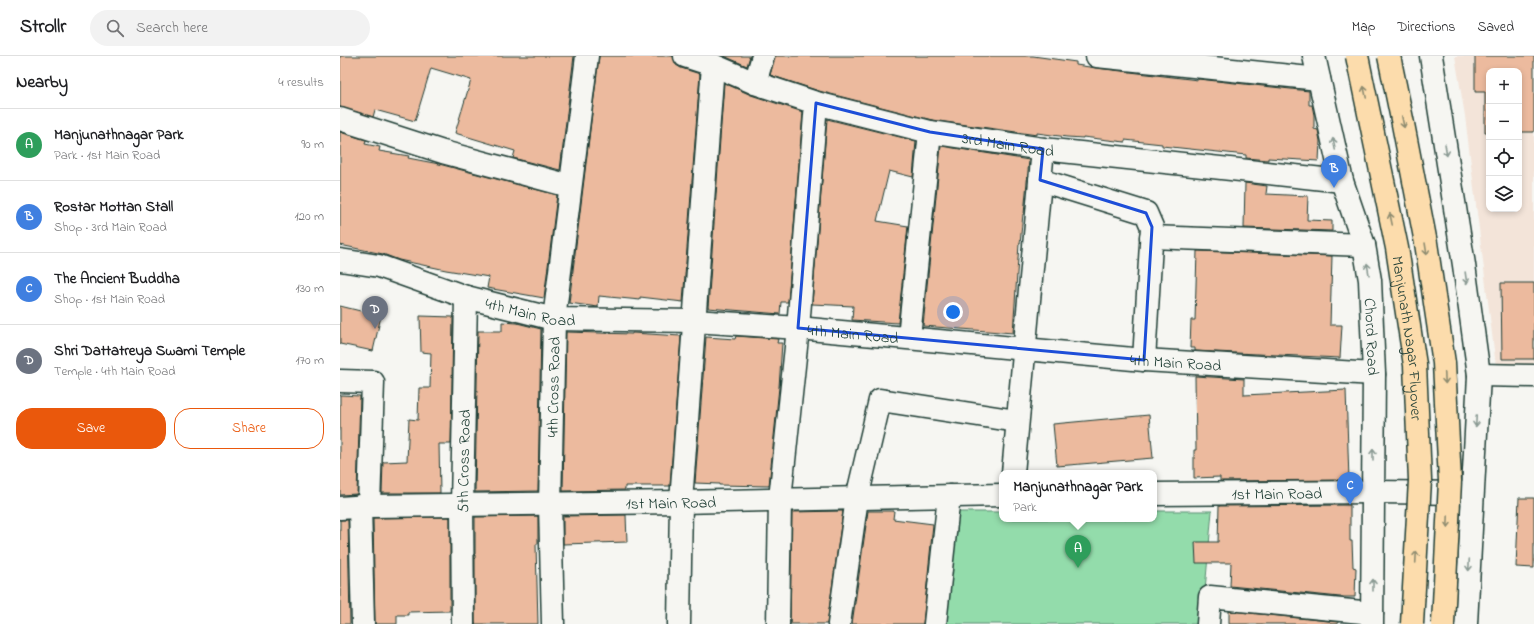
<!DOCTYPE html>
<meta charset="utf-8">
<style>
:root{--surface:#fff;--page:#f2f2f2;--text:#202124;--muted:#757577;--line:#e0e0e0;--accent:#ea580c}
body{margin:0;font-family:"Indie Flower",sans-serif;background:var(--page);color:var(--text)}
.controls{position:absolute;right:12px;top:12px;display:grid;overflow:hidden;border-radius:8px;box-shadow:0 2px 6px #0003}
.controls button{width:36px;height:36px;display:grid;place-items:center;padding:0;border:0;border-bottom:1px solid var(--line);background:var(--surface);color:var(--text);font:20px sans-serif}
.you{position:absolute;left:613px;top:256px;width:14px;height:14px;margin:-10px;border:3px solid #fff;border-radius:50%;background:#1a73e8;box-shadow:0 0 0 6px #1a73e833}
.badge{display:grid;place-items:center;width:26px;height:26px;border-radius:50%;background:var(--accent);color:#fff;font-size:13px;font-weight:700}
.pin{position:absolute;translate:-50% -33px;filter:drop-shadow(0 1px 2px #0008)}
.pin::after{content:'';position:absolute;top:21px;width:14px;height:12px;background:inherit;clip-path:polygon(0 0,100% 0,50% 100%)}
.popup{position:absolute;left:659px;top:414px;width:158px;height:52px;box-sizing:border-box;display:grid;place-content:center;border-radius:8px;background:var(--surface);filter:drop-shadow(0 1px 3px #0005);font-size:13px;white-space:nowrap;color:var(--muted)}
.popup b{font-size:15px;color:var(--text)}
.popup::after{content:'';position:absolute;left:50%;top:100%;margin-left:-8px;border:8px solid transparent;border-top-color:var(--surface)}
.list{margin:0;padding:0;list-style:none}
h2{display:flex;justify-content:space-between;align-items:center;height:52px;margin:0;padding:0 16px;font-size:17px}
h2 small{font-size:13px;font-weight:400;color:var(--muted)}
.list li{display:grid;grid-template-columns:26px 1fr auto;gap:12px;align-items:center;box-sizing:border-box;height:72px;padding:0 16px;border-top:1px solid var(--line)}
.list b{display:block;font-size:15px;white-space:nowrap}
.list p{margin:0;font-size:13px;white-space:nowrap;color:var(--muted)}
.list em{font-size:13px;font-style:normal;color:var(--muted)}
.actions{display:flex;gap:8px;padding:12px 16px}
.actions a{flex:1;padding:9px 0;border:1px solid var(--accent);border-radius:16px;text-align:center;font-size:14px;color:var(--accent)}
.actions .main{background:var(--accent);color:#fff}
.icon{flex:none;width:22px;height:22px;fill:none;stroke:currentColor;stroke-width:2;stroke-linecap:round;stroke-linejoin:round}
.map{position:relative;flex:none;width:1194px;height:568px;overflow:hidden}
header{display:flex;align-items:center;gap:24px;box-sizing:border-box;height:56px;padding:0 20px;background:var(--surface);border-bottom:1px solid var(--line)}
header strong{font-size:19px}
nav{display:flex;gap:22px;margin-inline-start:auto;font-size:14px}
.search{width:280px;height:36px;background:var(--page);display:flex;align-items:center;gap:10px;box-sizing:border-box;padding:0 14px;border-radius:22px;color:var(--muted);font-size:15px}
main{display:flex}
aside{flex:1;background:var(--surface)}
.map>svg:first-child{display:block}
.built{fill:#f3e4d9;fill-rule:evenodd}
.green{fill:#93dcab;stroke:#598c70}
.building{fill:#ecba9e;stroke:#1f3d34}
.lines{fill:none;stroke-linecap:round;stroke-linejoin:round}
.minor-casing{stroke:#1f3d34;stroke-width:25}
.minor{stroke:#f6f6f2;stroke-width:22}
.major-bridge-casing{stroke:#1f3d34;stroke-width:25;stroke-linecap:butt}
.major-bridge{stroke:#fcdcac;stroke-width:22}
.oneway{stroke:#8e8c70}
.oneway2{stroke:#8a9a93}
.marked{fill:none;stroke:#1d4ed8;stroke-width:3;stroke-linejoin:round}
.labels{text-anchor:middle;stroke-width:4;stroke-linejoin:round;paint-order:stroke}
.street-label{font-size:16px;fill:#1f3d34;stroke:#f6f6f2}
</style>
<header>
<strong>Strollr</strong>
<div class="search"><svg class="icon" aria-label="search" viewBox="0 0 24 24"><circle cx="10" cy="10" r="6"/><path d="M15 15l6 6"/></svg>Search here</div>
<nav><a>Map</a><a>Directions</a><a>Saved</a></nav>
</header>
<main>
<aside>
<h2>Nearby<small>4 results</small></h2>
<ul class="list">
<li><span class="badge" style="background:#2e9e5b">A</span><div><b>Manjunathnagar Park</b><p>Park · 1st Main Road</p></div><em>90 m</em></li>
<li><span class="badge" style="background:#3f7fe0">B</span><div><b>Rostar Mottan Stall</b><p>Shop · 3rd Main Road</p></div><em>120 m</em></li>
<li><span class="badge" style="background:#3f7fe0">C</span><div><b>The Ancient Buddha</b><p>Shop · 1st Main Road</p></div><em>130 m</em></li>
<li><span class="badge" style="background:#6b7280">D</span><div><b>Shri Dattatreya Swami Temple</b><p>Temple · 4th Main Road</p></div><em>170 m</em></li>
</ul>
<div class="actions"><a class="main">Save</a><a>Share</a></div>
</aside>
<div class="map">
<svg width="1194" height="568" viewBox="0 0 1194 568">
<rect width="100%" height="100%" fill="#f6f6f2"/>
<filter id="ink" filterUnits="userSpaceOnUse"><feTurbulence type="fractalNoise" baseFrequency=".025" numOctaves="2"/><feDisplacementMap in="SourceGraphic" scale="8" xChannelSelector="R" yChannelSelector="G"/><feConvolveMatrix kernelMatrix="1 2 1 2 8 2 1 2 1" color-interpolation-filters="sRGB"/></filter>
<g filter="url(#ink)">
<path class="built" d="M 1115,0 L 1194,0 L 1194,311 L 1156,310 L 1125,60 ZM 1149,15 L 1179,15 L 1179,153 L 1149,153 Z"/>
<polygon class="green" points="814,455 872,455 862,568 602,568 617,456 662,456 662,463 814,463"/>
<g class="building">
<polygon points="0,0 234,0 220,114 173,102 175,95 115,77 131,24 91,12 75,65 35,54 33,61 0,51"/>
<polygon points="259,0 333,0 336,9 341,12 360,18 343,246 300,241 300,244 259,240 258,251 229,247"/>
<polygon points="384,0 410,0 407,10"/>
<polygon points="435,0 693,0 736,6 736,9 756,12 858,24 858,23 969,35 969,49 972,49 974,59 974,73 978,74 980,85 979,105 928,102 928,104 906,102 906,99 822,90 822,88 785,84 785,86 743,81 743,82 727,81 697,77 697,79 592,64 479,35 430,19"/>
<polygon points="1135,0 1194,0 1194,76 1179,76 1179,15 1149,15 1149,76 1145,76 1145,36 1135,36"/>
<polygon points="384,27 411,39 463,56 448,246 441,246 440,258 368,252"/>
<polygon points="487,63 576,85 573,121 549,115 537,165 568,170 558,267 512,264 513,250 472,248"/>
<polygon points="0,76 26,84 25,88 40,91 39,95 69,100 68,102 99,108 217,139 204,242 147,232 149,221 106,214 59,204 43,198 0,189"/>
<polygon points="601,90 689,104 684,158 683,158 680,188 679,188 673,277 583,270"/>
<polygon points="905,127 927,130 926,138 968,140 967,164 992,165 992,175 904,172"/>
<polygon points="857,195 992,200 990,269 1002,269 1000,302 855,295 855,292 850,292 851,264 855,264"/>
<polygon points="1161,227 1194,227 1194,303 1162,303"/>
<polygon points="0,250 41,260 33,295 0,288"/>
<polygon points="80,260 113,261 111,388 99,388 100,437 42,437 43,406 67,405 69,363 78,364 79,332 90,332 91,297 81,296"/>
<polygon points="162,266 177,267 201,273 198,435 135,436 138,275 162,275"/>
<polygon points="226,276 292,278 292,277 341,280 330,430 285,430 285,434 223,435"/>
<polygon points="396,280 438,283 437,287 442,287 439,331 429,430 379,429 379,428 355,427 366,281 395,283"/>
<polygon points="855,320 904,323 904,339 1006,334 1009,424 880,425 880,421 854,422 854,394 856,394"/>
<polygon points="0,339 20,340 17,438 0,439"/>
<polygon points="809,359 813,402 717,410 713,368"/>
<polygon points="1179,442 1194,442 1194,512 1176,511"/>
<polygon points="1010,449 1010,485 1012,485 1013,511 1016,512 1015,541 1000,541 890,530 891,507 856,507 855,486 878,486 879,450"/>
<polygon points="503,455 487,568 450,568 452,456"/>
<polygon points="528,455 554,455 553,463 593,468 583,568 512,568"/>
<polygon points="286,459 287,486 223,488 223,460"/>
<polygon points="198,460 198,488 196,488 198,568 135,568 135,461"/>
<polygon points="110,461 110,555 68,556 68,559 57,559 57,568 35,568 33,462"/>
<polygon points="0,464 8,464 10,568 0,568"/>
<polygon points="889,555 998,566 998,568 889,568"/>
</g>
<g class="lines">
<g class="minor-casing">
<g id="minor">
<path id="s1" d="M 345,0 L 373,9 L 415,27 L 476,47 L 590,76 L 703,93 L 1002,125"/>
<polyline points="757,0 979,23"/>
<path id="s2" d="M 974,0 L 1002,125 L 1024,189 L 1030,224 L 1034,318 L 1032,568"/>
<polyline points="1091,0 1124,209 1139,319 1126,568"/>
<polyline points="415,27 423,0"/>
<polyline points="0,63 103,96 230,130"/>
<polyline points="700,124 806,157 812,171 804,304"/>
<polyline points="811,181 1024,189"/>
<path id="s3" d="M 0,204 L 39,210 L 126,241 L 214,263 L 354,265 L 458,272 L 804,304 L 1034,318"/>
<polyline points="569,281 590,76"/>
<polyline points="1139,319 1194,320"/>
<polyline points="0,325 33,326 29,450"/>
<polyline points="673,417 703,93"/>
<path id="s4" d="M 814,438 L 1033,436 L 1129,437"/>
<polyline points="20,450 23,568"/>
<path id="s5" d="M 0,452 L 29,450 L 341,446 L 662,439"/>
<path id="s6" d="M 123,568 L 122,449 L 126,241"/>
<path id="s7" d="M 213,568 L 210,448 L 214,263 L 247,0"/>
<polyline points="339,568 341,446 373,9"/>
<polyline points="438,568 440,443 458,272 476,47"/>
<polyline points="499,568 517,442 540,344 677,365"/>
<polyline points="595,568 609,440"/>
<polyline points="868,568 870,541 1032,557"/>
</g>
</g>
<use href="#minor" class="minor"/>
<g class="major-bridge-casing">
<g id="major-bridge">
<path id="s8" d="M 1017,0 L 1057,192 L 1075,309 L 1080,424 L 1072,568"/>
<polyline points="1049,0 1063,68 1086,187 1104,307 1110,425 1103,568"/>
</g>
</g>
<use href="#major-bridge" class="major-bridge"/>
</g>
<defs><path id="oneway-shaft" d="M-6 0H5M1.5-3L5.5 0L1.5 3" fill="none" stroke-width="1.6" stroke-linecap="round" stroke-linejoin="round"/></defs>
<g class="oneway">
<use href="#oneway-shaft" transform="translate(1025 36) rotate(-102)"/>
<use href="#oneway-shaft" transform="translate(1063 66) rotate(78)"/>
<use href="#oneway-shaft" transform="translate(1051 163) rotate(-102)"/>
<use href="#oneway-shaft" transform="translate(1086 193) rotate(81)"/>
<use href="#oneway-shaft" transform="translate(1105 322) rotate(87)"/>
<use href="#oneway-shaft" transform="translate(1108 466) rotate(92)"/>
<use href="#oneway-shaft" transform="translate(1076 501) rotate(-87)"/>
</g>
<g class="oneway2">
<use href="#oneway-shaft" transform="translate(994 88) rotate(-102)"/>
<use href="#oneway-shaft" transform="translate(1106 94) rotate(81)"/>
<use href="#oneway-shaft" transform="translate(1028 213) rotate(-100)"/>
<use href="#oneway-shaft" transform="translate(1126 222) rotate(82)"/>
<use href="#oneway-shaft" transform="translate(1136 365) rotate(93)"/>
<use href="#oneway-shaft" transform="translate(1033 399) rotate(-90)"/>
<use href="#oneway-shaft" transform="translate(1129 509) rotate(93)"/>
<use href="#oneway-shaft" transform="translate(1033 529) rotate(-90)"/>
</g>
</g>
<path class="marked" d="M 476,47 L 590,76 L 703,93 L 700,124 L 806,157 L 812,171 L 804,304 L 458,272 Z"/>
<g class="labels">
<g class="street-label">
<text dy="6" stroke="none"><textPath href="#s1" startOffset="336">3rd Main Road</textPath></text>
<text dy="6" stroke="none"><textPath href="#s3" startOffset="198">4th Main Road</textPath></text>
<text dy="6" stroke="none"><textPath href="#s3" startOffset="522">4th Main Road</textPath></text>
<text dy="6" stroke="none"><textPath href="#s2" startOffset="288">Chord Road</textPath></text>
<text dy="6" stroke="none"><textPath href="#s8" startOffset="287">Manjunath Nagar Flyover</textPath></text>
<text dy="6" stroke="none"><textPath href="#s3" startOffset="846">4th Main Road</textPath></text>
<text dy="6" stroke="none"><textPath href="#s7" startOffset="237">4th Cross Road</textPath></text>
<text dy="6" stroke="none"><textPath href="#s6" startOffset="163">5th Cross Road</textPath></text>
<text dy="6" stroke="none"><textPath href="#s4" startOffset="123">1st Main Road</textPath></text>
<text dy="6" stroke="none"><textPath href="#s5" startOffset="331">1st Main Road</textPath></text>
</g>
</g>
</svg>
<div class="controls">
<button>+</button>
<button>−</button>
<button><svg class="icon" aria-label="locate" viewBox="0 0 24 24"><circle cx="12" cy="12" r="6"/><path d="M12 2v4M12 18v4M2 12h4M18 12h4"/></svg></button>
<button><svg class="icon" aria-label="layers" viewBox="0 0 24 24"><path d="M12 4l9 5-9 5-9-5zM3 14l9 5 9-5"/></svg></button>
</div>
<div class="you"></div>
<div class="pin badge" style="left:738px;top:512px;background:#2e9e5b">A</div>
<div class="popup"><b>Manjunathnagar Park</b>Park</div>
<div class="pin badge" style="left:994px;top:132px;background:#3f7fe0">B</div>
<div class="pin badge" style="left:1010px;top:449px;background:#3f7fe0">C</div>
<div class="pin badge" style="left:35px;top:273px;background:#6b7280">D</div>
</div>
</main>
